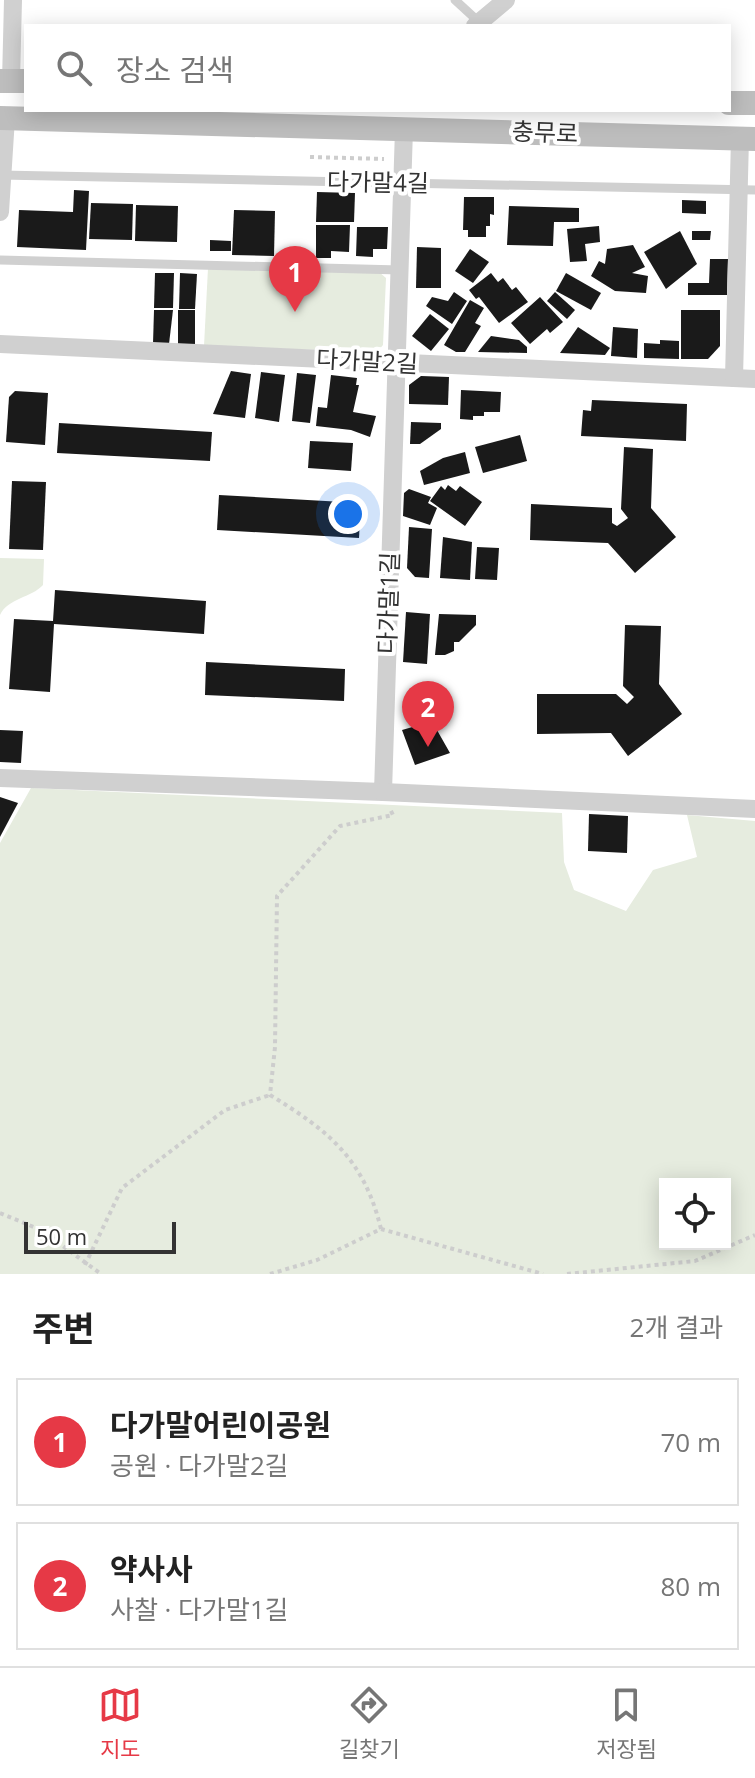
<!DOCTYPE html>
<html lang="ko">
<meta charset="utf-8">
<style>
:root{--surface:#fff;--page:#f2f2f2;--text:#222;--muted:#767676;--line:#e0e0e0;--accent:#e63946}
body{margin:0;font-family:"Open Sans","Noto Sans KR",sans-serif;background:var(--page);color:var(--text)}
.controls{position:absolute;right:24px;bottom:24px;display:grid;overflow:hidden;border-radius:0px;box-shadow:0 4px 20px #0003}
.controls button{width:72px;height:72px;display:grid;place-items:center;padding:0;border:0;border-bottom:2px solid var(--line);background:var(--surface);color:var(--text);font:40px sans-serif}
.scale{position:absolute;left:24px;bottom:20px;width:152px;box-sizing:border-box;padding-left:8px;border:4px solid #333;border-top:0;font-size:22px;line-height:28px;white-space:nowrap;color:#333;-webkit-text-stroke:6px #fff;paint-order:stroke}
.you{position:absolute;left:348px;top:514px;width:28px;height:28px;margin:-20px;border:6px solid #fff;border-radius:50%;background:#1a73e8;box-shadow:0 0 0 12px #1a73e833}
.badge{display:grid;place-items:center;width:52px;height:52px;border-radius:50%;background:var(--accent);color:#fff;font-size:26px;font-weight:700}
.pin{position:absolute;translate:-50% -66px;filter:drop-shadow(0 2px 4px #0008)}
.pin::after{content:'';position:absolute;top:42px;width:28px;height:24px;background:inherit;clip-path:polygon(0 0,100% 0,50% 100%)}
.list{margin:0;padding:0;list-style:none}
h2{display:flex;justify-content:space-between;align-items:center;height:104px;margin:0;padding:0 32px;font-size:34px}
h2 small{font-size:26px;font-weight:400;color:var(--muted)}
.list li{display:grid;grid-template-columns:52px 1fr auto;gap:24px;align-items:center;box-sizing:border-box;height:128px;margin:0 16px 16px;padding:0 16px;border:2px solid var(--line);border-radius:0px}
.list b{display:block;font-size:30px;white-space:nowrap}
.list p{margin:0;font-size:26px;white-space:nowrap;color:var(--muted)}
.list em{font-size:26px;font-style:normal;color:var(--muted)}
.icon{flex:none;width:44px;height:44px;fill:none;stroke:currentColor;stroke-width:2;stroke-linecap:round;stroke-linejoin:round}
.map{position:relative;flex:none;width:755px;height:1274px;overflow:hidden}
.search{position:absolute;background:var(--surface);box-shadow:0 4px 20px #0003;left:24px;right:24px;top:24px;height:88px;display:flex;align-items:center;gap:20px;box-sizing:border-box;padding:0 28px;border-radius:0px;color:var(--muted);font-size:30px}
.sheet{height:392px;background:var(--surface)}
nav{display:flex;justify-content:space-around;align-items:center;box-sizing:border-box;height:112px;border-top:2px solid var(--line);background:var(--surface);font-size:22px;color:var(--muted)}
nav a{display:grid;justify-items:center;gap:4px}
nav .on{color:var(--accent)}
.map>svg:first-child{display:block}
.green{fill:#e6ecdf;fill-rule:evenodd}
.building{fill:#1a1a1a}
.lines{fill:none;stroke-linecap:round;stroke-linejoin:round}
.path{stroke:#cdcdcd;stroke-width:4;stroke-dasharray:4 4;stroke-linecap:butt}
.service{stroke:#d0d0d0;stroke-width:9}
.minor{stroke:#d0d0d0;stroke-width:18}
.secondary{stroke:#bdbdbd;stroke-width:24}
.labels{text-anchor:middle;stroke-width:8;stroke-linejoin:round;paint-order:stroke}
.street-label{font-size:24px;fill:#333;stroke:#fff}
</style>
<div class="map">
<svg width="755" height="1274" viewBox="0 0 755 1274">
<rect width="100%" height="100%" fill="#fff"/>
<g class="green">
<polygon points="208,268 379,272 386,278 383,345 377,352 204,346"/>
<path d="M 0,558 L 44,559 L 43,585 C 31,598 8,598 0,615 Z"/>
<path d="M 31,788 L 562,813 L 564,862 L 574,890 L 626,911 L 653,870 L 697,857 L 687,815 L 755,821 L 755,1274 L 0,1274 L 0,843 ZM 725,1184 L 725,1244 L 665,1244 L 665,1184 Z"/>
</g>
<g class="building">
<polygon points="74,190 89,191 86,250 17,247 19,210 73,212"/>
<polygon points="317,192 355,193 354,222 316,222"/>
<polygon points="464,197 494,197 494,215 490,214 490,226 486,226 486,237 468,237 468,230 463,230"/>
<polygon points="682,200 706,201 706,214 682,213"/>
<polygon points="91,203 133,204 132,240 89,239"/>
<polygon points="136,205 178,206 177,242 135,241"/>
<polygon points="509,206 579,208 579,222 554,222 553,246 507,245"/>
<polygon points="234,210 275,211 274,256 232,255"/>
<polygon points="316,225 350,225 349,252 331,251 331,258 316,258"/>
<polygon points="599,226 600,242 585,244 587,261 570,262 567,229"/>
<polygon points="357,227 388,227 387,249 373,249 373,257 356,256"/>
<polygon points="680,231 697,264 666,289 644,252"/>
<polygon points="692,231 711,231 710,240 692,240"/>
<polygon points="210,240 231,241 231,251 210,251"/>
<polygon points="633,245 645,267 632,273 648,276 646,293 615,291 591,276 599,261 605,264 607,249"/>
<polygon points="417,247 441,248 441,288 416,288"/>
<polygon points="470,249 489,262 473,283 455,271"/>
<polygon points="710,259 728,259 727,295 688,295 688,283 709,283"/>
<polygon points="155,273 174,273 173,308 154,308"/>
<polygon points="180,273 197,274 195,309 179,309"/>
<polygon points="491,273 498,282 503,278 512,290 516,287 528,302 499,323 479,297 476,299 469,290"/>
<polygon points="566,273 601,293 591,310 556,291"/>
<polygon points="454,292 467,301 452,324 426,306 432,297 448,301"/>
<polygon points="555,292 575,310 567,319 547,301"/>
<polygon points="540,297 563,322 550,333 547,329 530,344 511,323"/>
<polygon points="470,300 484,308 475,323 481,326 465,352 456,352 444,345"/>
<polygon points="154,310 173,310 169,344 153,344"/>
<rect x="178" y="310" width="17" height="34"/>
<polygon points="681,310 720,310 720,346 708,359 681,359"/>
<polygon points="430,314 449,329 431,351 412,336"/>
<polygon points="578,327 610,348 605,355 560,353"/>
<polygon points="613,327 638,329 637,358 611,356"/>
<polygon points="491,336 519,340 527,347 527,353 478,352"/>
<polygon points="660,340 679,341 679,359 644,358 644,343 660,344"/>
<polygon points="231,371 251,374 245,418 213,414"/>
<polygon points="261,372 285,375 279,422 255,418"/>
<polygon points="297,373 316,375 310,423 292,421"/>
<polygon points="331,375 357,378 356,385 359,385 353,412 376,416 370,437 351,430 316,426 318,407 327,408"/>
<polygon points="421,376 449,377 448,405 409,404 409,385"/>
<polygon points="461,390 501,392 500,412 484,412 484,416 473,416 473,420 460,419"/>
<polygon points="15,391 48,393 45,445 6,442 9,397"/>
<polygon points="592,400 687,404 686,441 581,436 583,410 591,411"/>
<polygon points="411,422 441,423 441,429 420,444 410,444"/>
<polygon points="59,423 212,432 210,461 57,453"/>
<polygon points="520,435 527,461 483,473 475,447"/>
<polygon points="310,441 353,443 351,471 308,468"/>
<polygon points="624,447 653,449 651,508 676,537 635,573 608,543 530,540 531,504 612,508 612,523 617,526 628,518 621,509"/>
<polygon points="465,452 470,473 424,485 420,471 443,458"/>
<polygon points="12,481 46,482 43,550 9,549"/>
<polygon points="448,485 456,491 460,486 482,502 465,526 430,501 441,486 445,490"/>
<polygon points="409,489 431,497 428,503 437,508 430,525 403,516 404,493"/>
<polygon points="219,495 361,503 359,538 217,530"/>
<polygon points="409,527 432,529 429,578 415,577 407,568"/>
<polygon points="443,537 472,542 470,580 440,578"/>
<polygon points="477,547 499,548 497,580 475,579"/>
<polygon points="55,590 206,601 204,634 54,624 50,692 9,689 14,619 53,621"/>
<polygon points="406,612 430,614 427,664 403,662"/>
<polygon points="439,614 476,615 476,625 459,642 454,642 454,651 445,655 435,655"/>
<polygon points="625,625 661,626 659,684 682,714 628,756 611,733 537,734 537,694 616,694 627,704 634,697 623,686"/>
<polygon points="206,662 345,669 344,701 205,695"/>
<polygon points="429,716 450,753 415,765 402,730 423,724 421,719"/>
<polygon points="0,730 23,731 21,763 0,762"/>
<polygon points="0,797 18,803 0,837"/>
<polygon points="589,814 628,816 627,853 588,851"/>
</g>
<g class="lines">
<g class="path">
<polyline points="310,157 384,159"/>
<polyline points="0,1213 41,1230 101,1274"/>
<path d="M 381,1229 C 364,1159 329,1131 270,1095 L 275,1047 L 277,896 L 340,826 L 393,815 L 390,809"/>
<polyline points="85,1265 122,1188 225,1110 270,1095"/>
<polyline points="270,1274 317,1260 381,1229 543,1274"/>
<polyline points="567,1274 695,1261 755,1235"/>
</g>
<g class="service">
<polyline points="455,0 479,22"/>
<polyline points="0,175 755,190"/>
<polyline points="0,260 400,270"/>
</g>
<g class="minor">
<polyline points="475,26 506,0"/>
<polyline points="11,81 13,0"/>
<polyline points="0,212 6,118"/>
<polyline points="0,344 755,379"/>
<polyline points="734,378 740,138"/>
<polyline points="0,778 383,792 404,129"/>
<polyline points="383,792 755,809"/>
</g>
<g class="secondary">
<polyline points="0,81 26,81"/>
<polyline points="729,103 755,103"/>
<polyline points="0,118 755,139"/>
</g>
</g>
<g class="labels">
<g class="street-label">
<text transform="translate(545 133) rotate(2)" y="8">충무로</text>
<text transform="translate(378 183) rotate(1)" y="8">다가말4길</text>
<text transform="translate(367 362) rotate(3)" y="8">다가말2길</text>
<text transform="translate(389 603) rotate(-88)" y="8">다가말1길</text>
</g>
</g>
</svg>
<div class="controls">
<button><svg class="icon" aria-label="locate" viewBox="0 0 24 24"><circle cx="12" cy="12" r="6"/><path d="M12 2v4M12 18v4M2 12h4M18 12h4"/></svg></button>
</div>
<div class="scale">50 m</div>
<div class="you"></div>
<div class="pin badge" style="left:295px;top:312px">1</div>
<div class="pin badge" style="left:428px;top:747px">2</div>
<div class="search"><svg class="icon" aria-label="search" viewBox="0 0 24 24"><circle cx="10" cy="10" r="6"/><path d="M15 15l6 6"/></svg>장소 검색</div>
</div>
<section class="sheet">
<h2>주변<small>2개 결과</small></h2>
<ul class="list">
<li><span class="badge">1</span><div><b>다가말어린이공원</b><p>공원 · 다가말2길</p></div><em>70 m</em></li>
<li><span class="badge">2</span><div><b>약사사</b><p>사찰 · 다가말1길</p></div><em>80 m</em></li>
</ul>
</section>
<nav>
<a class="on"><svg class="icon" aria-label="map" viewBox="0 0 24 24"><path d="M3 6l6-2 6 2 6-2v14l-6 2-6-2-6 2zM9 4v14M15 6v14"/></svg>지도</a>
<a><svg class="icon" aria-label="directions" viewBox="0 0 24 24"><path d="M12 3l9 9-9 9-9-9zM9 14v-3h6M13 9l2 2-2 2"/></svg>길찾기</a>
<a><svg class="icon" aria-label="saved" viewBox="0 0 24 24"><path d="M7 4h10v16l-5-4-5 4z"/></svg>저장됨</a>
</nav>
